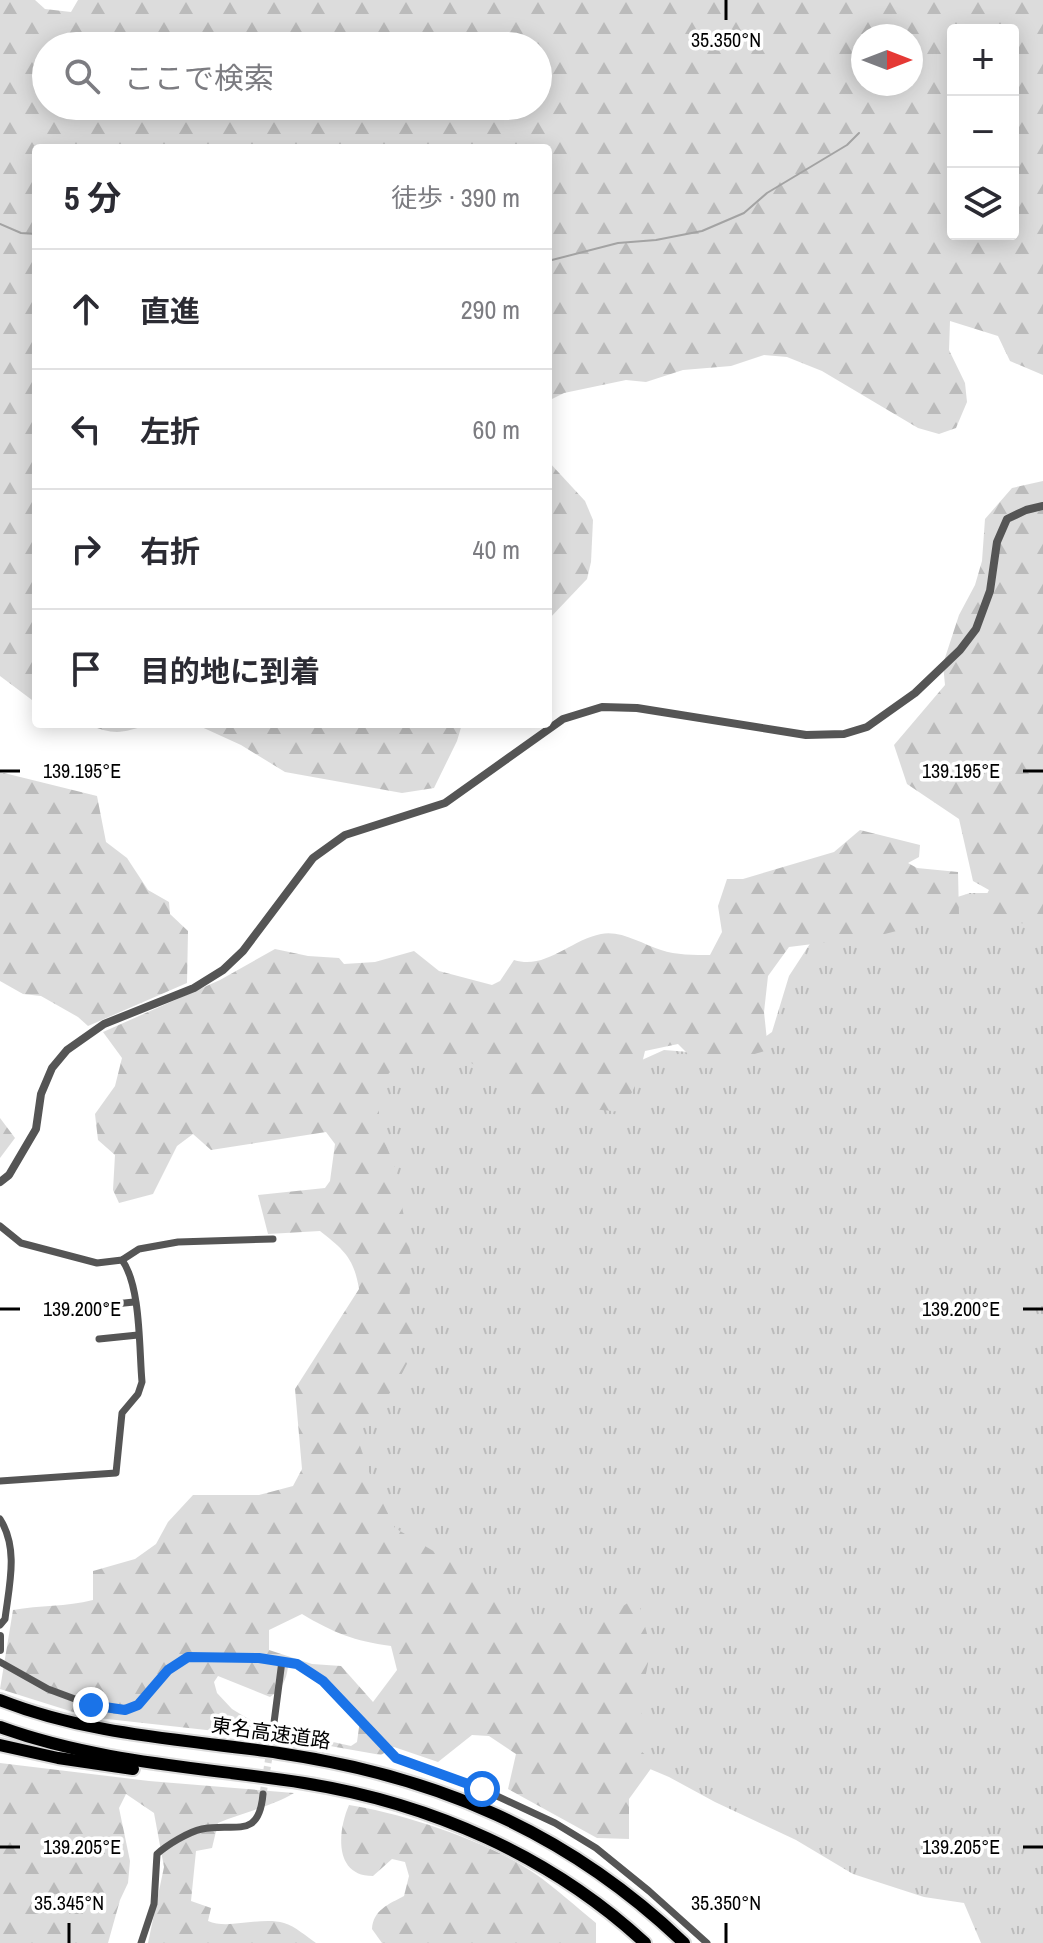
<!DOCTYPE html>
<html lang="ja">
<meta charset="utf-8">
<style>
:root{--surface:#fff;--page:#f7f7f7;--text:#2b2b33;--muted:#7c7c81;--line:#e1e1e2}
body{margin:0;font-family:"Archivo Narrow","Noto Sans JP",sans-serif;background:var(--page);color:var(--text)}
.controls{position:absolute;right:24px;top:24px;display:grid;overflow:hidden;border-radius:8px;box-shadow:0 4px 20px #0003}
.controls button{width:72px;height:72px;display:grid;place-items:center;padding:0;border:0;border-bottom:2px solid var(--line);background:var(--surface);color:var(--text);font:40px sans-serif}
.compass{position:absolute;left:851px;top:24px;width:72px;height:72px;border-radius:50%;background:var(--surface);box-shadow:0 4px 20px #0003;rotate:90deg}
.stop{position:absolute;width:24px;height:24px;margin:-18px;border:6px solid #1a73e8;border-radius:50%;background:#fff}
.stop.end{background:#1a73e8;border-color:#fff;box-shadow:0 2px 8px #0008}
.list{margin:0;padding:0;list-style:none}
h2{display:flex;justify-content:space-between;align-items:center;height:104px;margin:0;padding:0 32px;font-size:34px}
h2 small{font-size:26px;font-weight:400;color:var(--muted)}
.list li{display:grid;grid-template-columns:52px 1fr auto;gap:24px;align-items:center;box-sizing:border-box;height:120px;padding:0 32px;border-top:2px solid var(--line)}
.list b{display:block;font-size:30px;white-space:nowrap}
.list em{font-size:26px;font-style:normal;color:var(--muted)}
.icon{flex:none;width:44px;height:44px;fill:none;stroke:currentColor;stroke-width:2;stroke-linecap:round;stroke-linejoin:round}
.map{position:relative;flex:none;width:1043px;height:1943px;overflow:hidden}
.search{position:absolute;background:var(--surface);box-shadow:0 4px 20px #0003;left:32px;top:32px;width:520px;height:88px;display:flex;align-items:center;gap:20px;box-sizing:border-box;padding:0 28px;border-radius:44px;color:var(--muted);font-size:30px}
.panel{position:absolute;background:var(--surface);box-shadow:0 4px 20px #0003;left:32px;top:144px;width:520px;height:584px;border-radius:8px}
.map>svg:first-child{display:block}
.grass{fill:url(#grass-tufts)}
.forest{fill:url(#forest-firs);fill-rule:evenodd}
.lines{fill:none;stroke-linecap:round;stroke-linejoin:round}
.stream{stroke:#a3a3a3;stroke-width:2}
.minor-tunnel{stroke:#d9d9d9;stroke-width:7;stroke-dasharray:7 3.5;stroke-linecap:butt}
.motorway-casing{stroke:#dbdbdb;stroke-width:16}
.minor{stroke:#555;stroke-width:7}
.tertiary{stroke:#555;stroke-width:8}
.motorway{stroke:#000;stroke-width:12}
.route{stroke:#1a73e8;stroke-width:10}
.ticks{fill:none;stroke:#000;stroke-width:3}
.labels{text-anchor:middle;stroke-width:7;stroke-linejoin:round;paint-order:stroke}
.street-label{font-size:20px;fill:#000;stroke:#fff}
.ticks-label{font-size:20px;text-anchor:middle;fill:#000;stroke:#fff;stroke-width:7;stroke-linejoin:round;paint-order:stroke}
</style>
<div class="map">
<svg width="1043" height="1943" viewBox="0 0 1043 1943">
<defs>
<pattern id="grass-tufts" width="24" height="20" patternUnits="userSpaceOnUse" patternTransform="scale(2)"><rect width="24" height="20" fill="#dcdcdc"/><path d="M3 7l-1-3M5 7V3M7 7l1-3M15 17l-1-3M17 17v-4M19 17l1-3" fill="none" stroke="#bbb"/></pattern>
<pattern id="forest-firs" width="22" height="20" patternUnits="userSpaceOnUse" patternTransform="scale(2)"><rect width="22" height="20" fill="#dcdcdc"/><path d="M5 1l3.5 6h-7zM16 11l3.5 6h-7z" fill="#bbb"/></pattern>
</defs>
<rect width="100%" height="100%" fill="#fff"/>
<polygon class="grass" points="970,893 1019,893 1043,898 1043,1943 981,1943 964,1903 924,1897 853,1874 796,1840 715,1802 669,1777 631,1761 552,1636 366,1524 350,1440 364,1371 363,1093 401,1036 613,1073 664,1050 738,1056 772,1032 789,976 815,936 879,922"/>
<g class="forest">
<path d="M 0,0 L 35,0 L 45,9 L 71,12 L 78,0 L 1043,0 L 1043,375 L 1010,361 L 998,336 L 950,321 L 949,350 L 965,383 L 967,402 L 956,428 L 939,434 L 918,428 L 822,371 L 787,357 L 764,355 L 731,366 L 683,370 L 646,382 L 626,380 L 564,393 L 548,401 L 548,148 L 36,148 L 36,703 L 0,676 ZM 1013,30 L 1013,234 L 953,234 L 953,30 ZM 863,36 L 911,36 L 911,84 L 863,84 ZM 46,46 L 538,46 L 538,106 L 46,106 Z"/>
<polygon points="548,461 585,501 593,520 591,562 587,579 548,620"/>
<path d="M 1043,481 L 1043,927 C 1016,919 1001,928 976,915 L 989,890 L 973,881 L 959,819 L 907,784 L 894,745 L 945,685 L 943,664 L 959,615 L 975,585 L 982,561 L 985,519 L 1012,488 Z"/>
<path d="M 86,724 L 149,724 C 121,734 114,735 86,724 Z"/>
<polygon points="195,724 462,724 457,741 434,788 402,793 285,772 241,745"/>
<polygon points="0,772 97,796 106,842 127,858 148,890 169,902 170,914 188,931 187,983 88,1026 78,1017 41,996 23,994 0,981"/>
<path d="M 860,830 L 920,845 L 919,857 L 908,863 L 917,868 L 958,872 L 959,915 L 877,936 L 789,947 L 768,976 L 764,1012 L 768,1050 L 703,1069 L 678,1044 L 645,1051 L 638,1080 L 622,1112 L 592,1109 L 527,1093 L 460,1057 L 428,1056 L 402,1062 L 389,1073 L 379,1092 L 379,1128 L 395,1167 L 411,1256 L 409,1313 L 413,1330 L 410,1358 L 395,1387 L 364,1423 L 358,1440 L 373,1483 L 395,1528 L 465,1570 L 497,1601 L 539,1624 L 604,1620 L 637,1596 L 651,1649 L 641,1698 L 642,1752 L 655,1763 L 629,1799 L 629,1839 L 597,1838 L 508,1789 L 516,1754 L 489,1736 L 472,1735 L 438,1762 L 394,1747 L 381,1755 L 296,1740 L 89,1717 L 0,1689 L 13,1610 C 40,1605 66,1607 93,1600 L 93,1571 L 135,1559 L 156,1544 L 168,1522 L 193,1495 L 259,1495 L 293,1486 L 302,1469 L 295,1389 L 359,1289 C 354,1258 344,1250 320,1231 L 268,1234 L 258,1195 L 325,1188 L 330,1181 L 335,1144 L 326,1132 L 211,1150 L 193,1134 L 177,1146 L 153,1194 L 119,1203 L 113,1190 L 115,1155 L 98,1140 L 95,1114 L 115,1086 L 122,1058 L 103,1032 L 220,980 L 275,949 L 308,956 L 339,958 L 344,964 L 375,962 L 414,951 L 439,971 L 492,985 L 500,981 L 514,960 C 546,970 570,940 601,934 C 621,930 642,944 661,950 C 676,955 694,955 710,955 L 722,932 L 718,906 L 727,879 L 743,879 L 834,852 ZM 302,1614 C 334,1633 354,1641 391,1646 L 397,1670 L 373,1702 L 341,1666 L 312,1664 L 269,1650 L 269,1630 ZM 295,1666 L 315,1677 L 319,1673 L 332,1684 L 360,1720 L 357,1742 L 351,1746 L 297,1734 L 286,1728 L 267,1730 L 232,1709 L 217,1693 L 214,1682 L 218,1676 L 270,1697 C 282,1689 286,1681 288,1667 Z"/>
<polygon points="0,1118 15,1138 0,1158"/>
<path d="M 0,1763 L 149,1781 L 294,1793 C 271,1807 243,1812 218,1823 L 212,1848 L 196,1851 L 191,1901 L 211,1908 L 208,1921 C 228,1930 261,1916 284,1923 C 295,1926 307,1937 316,1943 L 148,1943 L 164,1867 L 154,1813 L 126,1794 L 119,1808 L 130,1861 L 128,1883 L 120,1900 L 108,1943 L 0,1943 Z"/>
<path d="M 349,1805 C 402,1813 490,1842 534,1873 C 556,1888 576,1907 596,1923 L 596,1943 L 382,1943 L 372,1929 C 373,1910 389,1904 404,1896 L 409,1876 L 405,1862 L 392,1859 L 373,1876 C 333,1876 338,1830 349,1805 Z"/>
</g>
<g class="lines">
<g class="stream">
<polyline points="0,224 21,233 36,234"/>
<polyline points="548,261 618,243 656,240 702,231 744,213 767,193 847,145 859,133"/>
</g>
<polyline class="minor-tunnel" points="263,1794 272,1738"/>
<g class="motorway-casing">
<g id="motorway">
<path d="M 0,1700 C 91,1736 185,1739 279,1753 C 436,1776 568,1832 684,1943"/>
<path d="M 0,1727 C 99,1763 201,1767 304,1783 C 430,1803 551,1856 645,1943"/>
<polyline points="0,1745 58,1758 133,1769"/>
</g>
</g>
<g class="minor">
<polyline points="0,1226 21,1243 97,1263 122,1260 139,1249 178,1242 273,1239"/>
<polyline points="96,1306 134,1302"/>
<polyline points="99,1339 138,1335"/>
<path d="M 0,1481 L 116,1473 L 122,1413 L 138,1394 L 142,1382 C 139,1349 141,1286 122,1260"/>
<path d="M 0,1519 C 19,1549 9,1586 5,1619 L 0,1625"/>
<polyline points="0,1662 48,1689 91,1705 125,1710 138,1705 168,1670 188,1657 259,1658 297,1664 323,1681 396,1758 482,1789 555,1823 596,1848 649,1891 707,1943"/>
<polyline points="272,1738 282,1661"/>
<path d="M 141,1943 L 154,1904 L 157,1854 C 167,1845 188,1832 202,1829 C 234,1822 259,1841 263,1794"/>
</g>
<g class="tertiary">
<polyline points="0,1182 9,1175 36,1129 41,1094 52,1068 67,1050 104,1024 194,988 223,970 243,951 313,858 345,835 445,803 563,719 602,707 637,708 806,735 844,734 867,727 915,693 960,650 976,629 990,591 997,542 1007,519 1026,510 1043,506"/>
<polyline points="0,1636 0,1650"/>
</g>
<use href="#motorway" class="motorway"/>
</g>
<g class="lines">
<polyline class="route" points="91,1705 125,1710 138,1705 168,1670 188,1657 259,1658 297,1664 323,1681 396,1758 482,1789"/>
</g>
<path class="ticks" d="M 726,0 L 726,20M 0,771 L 20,771M 1023,771 L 1043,771M 0,1309 L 20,1309M 1023,1309 L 1043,1309M 0,1847 L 20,1847M 1023,1847 L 1043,1847M 69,1923 L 69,1943M 726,1923 L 726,1943"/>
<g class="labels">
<g class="street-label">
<text transform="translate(271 1733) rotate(8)" y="7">東名高速道路</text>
</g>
</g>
<g class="ticks-label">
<text x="726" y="47">35.350°N</text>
<text x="82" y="778">139.195°E</text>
<text x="961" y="778">139.195°E</text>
<text x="82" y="1316">139.200°E</text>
<text x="961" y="1316">139.200°E</text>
<text x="82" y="1854">139.205°E</text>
<text x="961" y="1854">139.205°E</text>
<text x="69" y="1910">35.345°N</text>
<text x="726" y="1910">35.350°N</text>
</g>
</svg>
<div class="controls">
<button>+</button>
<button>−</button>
<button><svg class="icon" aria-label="layers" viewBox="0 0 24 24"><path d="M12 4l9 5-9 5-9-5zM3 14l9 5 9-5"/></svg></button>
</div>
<svg class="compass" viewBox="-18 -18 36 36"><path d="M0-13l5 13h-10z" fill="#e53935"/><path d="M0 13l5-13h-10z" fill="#7c7c81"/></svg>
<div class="stop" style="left:482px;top:1789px"></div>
<div class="stop end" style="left:91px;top:1705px"></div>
<div class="search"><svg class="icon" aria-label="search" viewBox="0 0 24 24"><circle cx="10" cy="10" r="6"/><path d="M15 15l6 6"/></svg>ここで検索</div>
<section class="panel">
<h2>5 分<small>徒歩 · 390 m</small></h2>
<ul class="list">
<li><svg class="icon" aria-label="ahead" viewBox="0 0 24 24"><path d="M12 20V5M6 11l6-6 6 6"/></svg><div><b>直進</b></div><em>290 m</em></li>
<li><svg class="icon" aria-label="left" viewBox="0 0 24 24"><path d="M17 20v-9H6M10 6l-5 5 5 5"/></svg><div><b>左折</b></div><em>60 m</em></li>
<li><svg class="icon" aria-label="right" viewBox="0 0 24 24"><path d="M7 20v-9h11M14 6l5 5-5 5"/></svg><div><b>右折</b></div><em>40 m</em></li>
<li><svg class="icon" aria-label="arrive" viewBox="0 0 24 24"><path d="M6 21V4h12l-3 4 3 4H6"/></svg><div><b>目的地に到着</b></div></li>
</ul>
</section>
</div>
